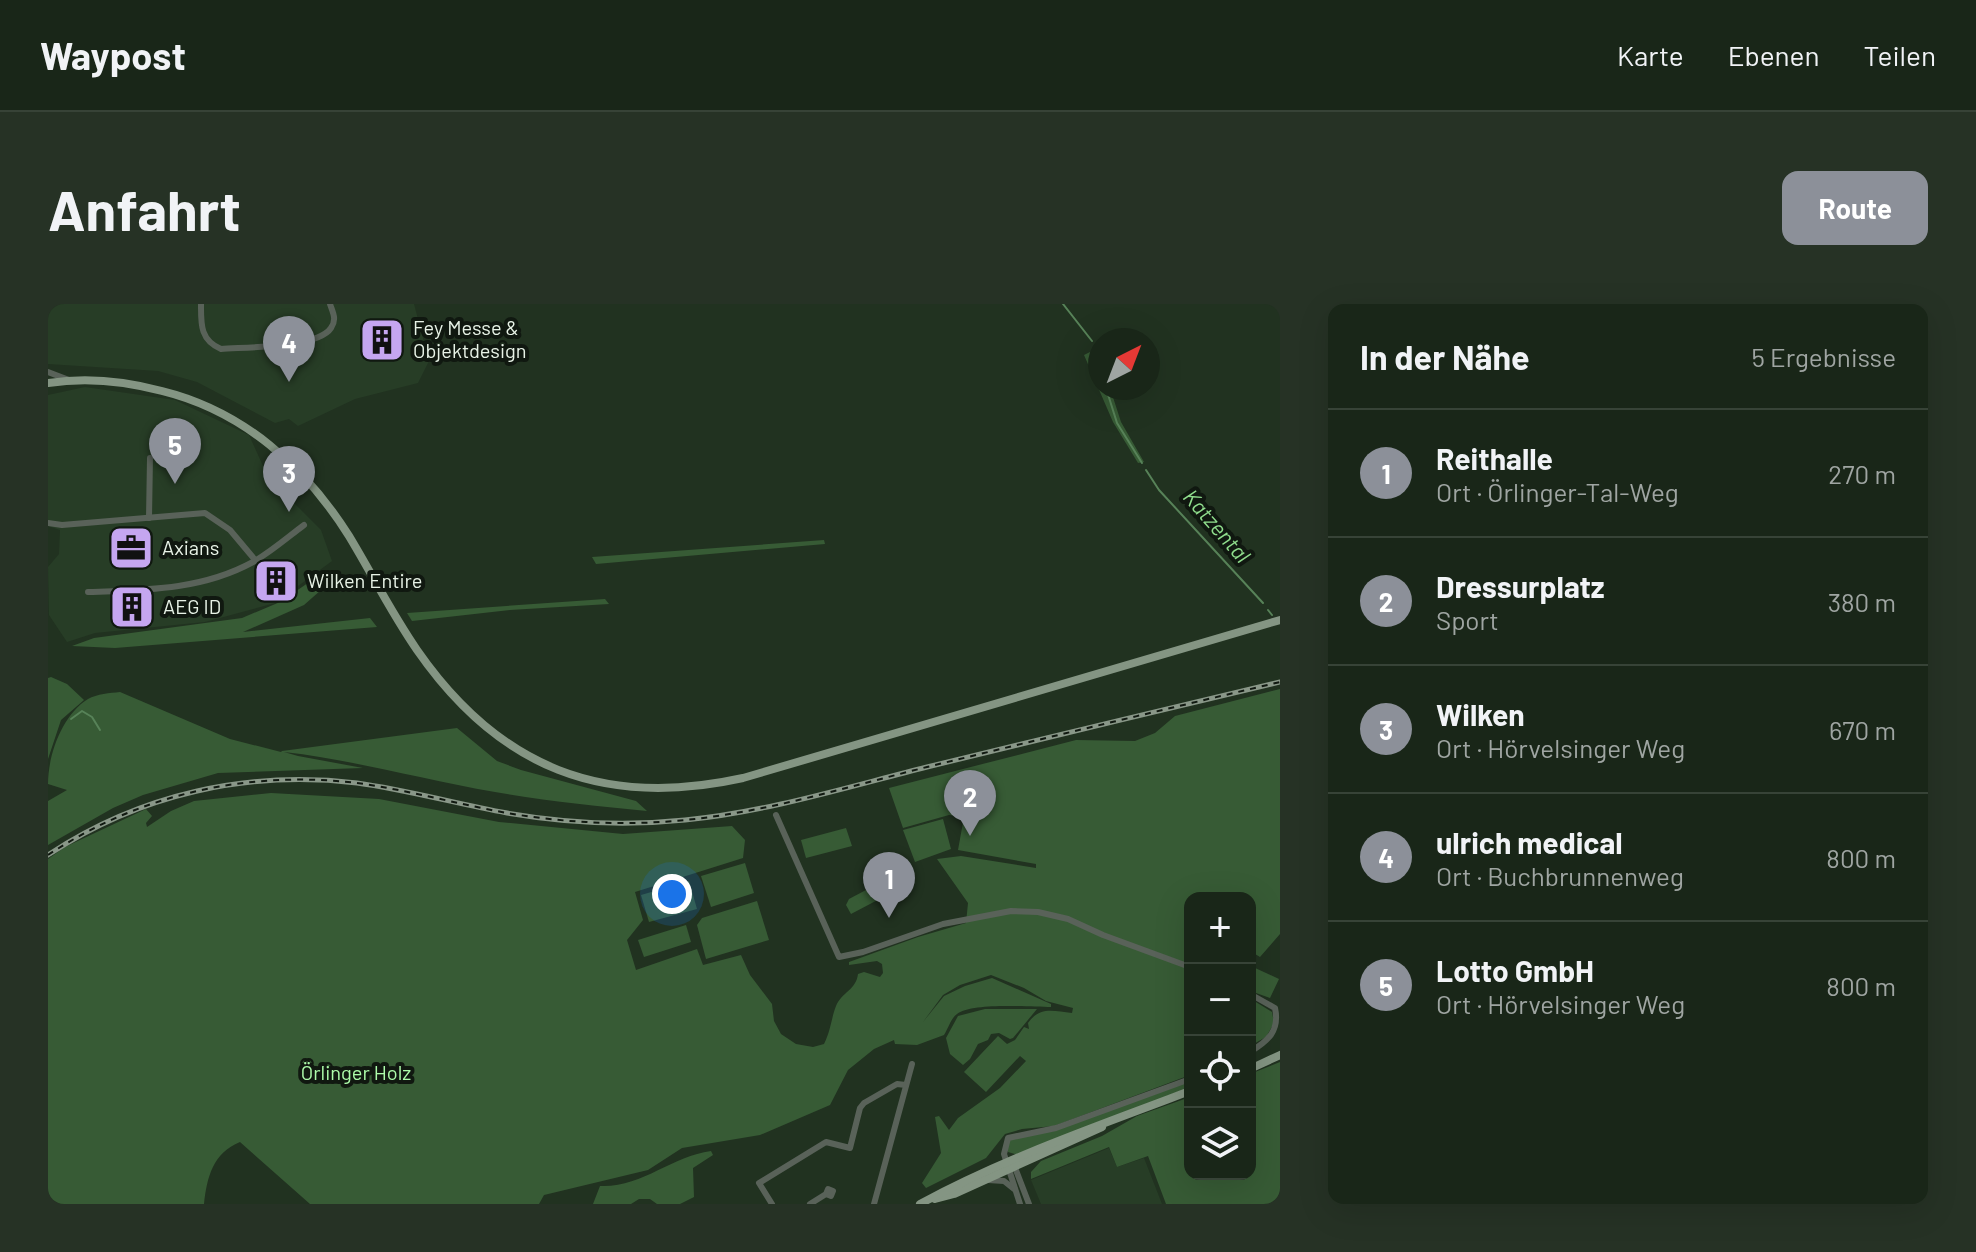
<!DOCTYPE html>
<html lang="de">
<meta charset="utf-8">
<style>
:root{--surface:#192618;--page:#263225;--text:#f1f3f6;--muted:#9fa5a2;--line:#374337;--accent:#8c9099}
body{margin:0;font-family:Barlow,sans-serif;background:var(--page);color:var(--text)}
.controls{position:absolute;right:24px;bottom:24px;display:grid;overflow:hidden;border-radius:16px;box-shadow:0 8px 32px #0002}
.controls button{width:72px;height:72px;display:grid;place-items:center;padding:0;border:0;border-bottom:2px solid var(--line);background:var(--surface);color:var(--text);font:40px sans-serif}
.compass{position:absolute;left:1040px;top:24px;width:72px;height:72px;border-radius:50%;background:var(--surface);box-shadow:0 8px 32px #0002;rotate:42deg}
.you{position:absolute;left:624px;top:590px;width:28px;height:28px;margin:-20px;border:6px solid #fff;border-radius:50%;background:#1a73e8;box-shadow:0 0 0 12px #1a73e833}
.badge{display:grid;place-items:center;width:52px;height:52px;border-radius:50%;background:var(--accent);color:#fff;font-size:26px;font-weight:700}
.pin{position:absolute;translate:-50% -66px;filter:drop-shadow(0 2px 4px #0008)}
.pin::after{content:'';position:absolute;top:42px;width:28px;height:24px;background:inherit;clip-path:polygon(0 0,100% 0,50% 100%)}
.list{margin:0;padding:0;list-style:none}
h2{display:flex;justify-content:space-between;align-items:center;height:104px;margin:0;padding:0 32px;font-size:34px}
h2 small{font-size:26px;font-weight:400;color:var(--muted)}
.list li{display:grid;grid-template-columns:52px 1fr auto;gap:24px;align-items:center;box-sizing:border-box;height:128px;padding:0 32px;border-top:2px solid var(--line)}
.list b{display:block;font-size:30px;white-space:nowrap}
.list p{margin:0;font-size:26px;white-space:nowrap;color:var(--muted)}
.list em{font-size:26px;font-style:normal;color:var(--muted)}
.icon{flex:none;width:44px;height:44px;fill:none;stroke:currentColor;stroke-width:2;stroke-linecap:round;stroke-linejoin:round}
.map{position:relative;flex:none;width:1232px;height:900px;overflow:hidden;border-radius:16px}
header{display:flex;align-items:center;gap:48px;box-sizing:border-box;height:112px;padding:0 40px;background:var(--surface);border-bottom:2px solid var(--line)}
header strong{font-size:38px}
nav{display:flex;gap:44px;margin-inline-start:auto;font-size:28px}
.intro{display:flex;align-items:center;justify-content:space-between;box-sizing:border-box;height:192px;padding:0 48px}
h1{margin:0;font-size:56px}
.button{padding:20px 36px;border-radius:16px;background:var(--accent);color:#fff;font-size:28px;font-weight:700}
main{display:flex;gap:48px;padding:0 48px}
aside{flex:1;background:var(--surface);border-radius:16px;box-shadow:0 8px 32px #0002}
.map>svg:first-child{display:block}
.built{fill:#273d26}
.green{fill:#375b35}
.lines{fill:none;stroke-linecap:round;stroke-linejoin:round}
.stream{stroke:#578258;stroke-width:2}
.minor{stroke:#596259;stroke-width:6}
.major{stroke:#849583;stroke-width:8}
.rail-casing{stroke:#899788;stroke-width:5}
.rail{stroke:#101810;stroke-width:2;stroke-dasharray:6;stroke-linecap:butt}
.labels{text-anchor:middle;stroke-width:8;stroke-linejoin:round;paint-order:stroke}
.poi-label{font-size:20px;fill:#e8f3e7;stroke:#101810;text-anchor:start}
.park-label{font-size:20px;fill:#adfcaa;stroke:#101810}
.water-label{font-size:22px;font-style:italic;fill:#8fdd8c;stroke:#101810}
</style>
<header>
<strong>Waypost</strong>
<nav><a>Karte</a><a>Ebenen</a><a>Teilen</a></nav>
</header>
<div class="intro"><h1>Anfahrt</h1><a class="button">Route</a></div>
<main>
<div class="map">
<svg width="1232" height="900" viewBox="0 0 1232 900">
<rect width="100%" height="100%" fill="#213220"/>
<g class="built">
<polygon points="0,0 366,0 381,57 370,79 307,95 250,122 241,115 227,119 149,78 110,67 0,60"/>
<polygon points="37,83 127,96 201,131 220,173 273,226 284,257 227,299 157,318 47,329 19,338 1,311 0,263 11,250 12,226 0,222 0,91"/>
<polygon points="1061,844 1069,863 1096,854 1114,900 993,900 983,876"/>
</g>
<g class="green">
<polygon points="1046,46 1052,58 1052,84 1062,84 1073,118 1096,158 1090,159 1065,118 1036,51"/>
<polygon points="776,236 777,240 548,260 544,253"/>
<polygon points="279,266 281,279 256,301 195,328 322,314 329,323 67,344 24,342 46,334 194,314 232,298"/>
<polygon points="557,295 561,300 462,306 364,317 359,309"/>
<polygon points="3,373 19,380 36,396 13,416 0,455 0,374"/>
<path d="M 1232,385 L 1232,630 L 1212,653 L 1207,650 L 1202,658 L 1205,663 L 1231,675 L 1222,694 L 1208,689 L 1203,695 L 1224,708 L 1226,719 L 1218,733 L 1202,742 L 1202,594 L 1142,594 L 1142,771 L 1006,822 L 974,825 L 957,830 L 938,854 L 878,884 L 874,879 L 893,849 L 887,813 L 891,812 L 901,826 L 910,814 L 952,784 L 978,757 L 972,752 L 938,788 L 916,768 L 950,732 L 959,740 L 967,736 L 976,723 L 981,725 L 980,719 C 992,702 1005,707 1024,709 L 1025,704 L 998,697 L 976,684 L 943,671 L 912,681 L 895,691 L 875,718 L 896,692 L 917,682 L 944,674 L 1003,700 L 1003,703 C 982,703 925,698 909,710 C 903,714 900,725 896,731 L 869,741 L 847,740 L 846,736 L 826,745 L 800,766 L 782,801 L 712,831 L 634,844 L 600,866 L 496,891 L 491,900 L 262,900 L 192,838 C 165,849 159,873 156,900 L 0,900 L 0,555 L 17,543 L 98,505 L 104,512 L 98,519 L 99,523 L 123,507 L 146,497 L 223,489 L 331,495 L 451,518 L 575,530 L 684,522 L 697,536 L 695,554 L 587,588 L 595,616 L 579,636 L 588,666 L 649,645 L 655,661 L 693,651 L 702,671 L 724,700 L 726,717 L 733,730 L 748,740 L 765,743 L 776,740 C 783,726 783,715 788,702 C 794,688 808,686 810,670 L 816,668 L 832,673 L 835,669 L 834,660 L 829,657 L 801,661 L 801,658 L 870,633 L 918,619 L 920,599 L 889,555 L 913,552 L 988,564 L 988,560 L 910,546 L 916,513 L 901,511 L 855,524 L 841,484 L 1028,436 L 1087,437 L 1107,429 L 1127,412 Z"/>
<path d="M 72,388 L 182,435 L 233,448 L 234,447 L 409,424 L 449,457 L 473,466 L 588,497 L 599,507 C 548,502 498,497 447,488 C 376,476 307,456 236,448 L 250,452 L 315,464 L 170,469 L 95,491 L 65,504 L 0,541 L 0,497 L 19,486 L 0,480 C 0,451 14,411 40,395 C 49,390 62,389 72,388 Z"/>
<polygon points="895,515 903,545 867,558 855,526"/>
<polygon points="798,524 804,542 758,554 753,536"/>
<polygon points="697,559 706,589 663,603 653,572"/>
<polygon points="641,577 649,605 601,618 593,591"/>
<polygon points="833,578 840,579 843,586 841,590 803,610 798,601 801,595"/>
<polygon points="709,597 721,636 658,655 649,621 654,614"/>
<polygon points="638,621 643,638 596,653 590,636"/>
<polygon points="937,705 989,705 965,734 962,735 951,729 943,730 940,736 930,740 922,755 915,761 902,750 898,734 910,712"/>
<polygon points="1232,758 1232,900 1118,900 1100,852 1069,863 1061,843 983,875 983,868 993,857 1054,832 1089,812 1142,793 1142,870 1202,870 1202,770"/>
<polygon points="1142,777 1142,783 970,851 960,848 959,843 963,834 1006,827"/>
<path d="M 663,847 L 665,851 L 645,864 L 646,893 L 632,900 L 609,900 L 602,895 L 591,895 L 583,900 L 545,900 L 552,882 C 593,884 624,852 663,847 Z"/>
</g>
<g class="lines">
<g class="stream">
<polyline points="1015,0 1044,37"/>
<polyline points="1048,43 1052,59"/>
<polyline points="1058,84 1069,119 1094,159"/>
<polyline points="1098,166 1111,186 1215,299"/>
<polyline points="1220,306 1224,311"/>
<polyline points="23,415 34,407 44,413 52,426"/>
</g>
<g class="minor">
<path d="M 153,0 C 153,20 152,36 173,45 C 197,43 270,44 283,24 C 289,15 285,9 282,0"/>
<polyline points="0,68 21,76"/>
<polyline points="101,214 102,154"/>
<polyline points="0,219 14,221 157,209 182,226 208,257"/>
<path d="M 40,288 C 98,286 154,286 205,258 C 223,248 240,233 256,221"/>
<polyline points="728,511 791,653 815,648 895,620 963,607 990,608 1020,615 1055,631 1142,663"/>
<path d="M 1202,690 L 1227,704 C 1232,727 1220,737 1202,748"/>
<polyline points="966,861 981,900"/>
<polyline points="940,876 956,877 966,885"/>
<polyline points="724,900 711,879 778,838 802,844 812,804 816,799 849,780 858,781"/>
<polyline points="762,900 778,890 783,892 785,887 780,885 778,890"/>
<polyline points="826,900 864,760"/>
<polyline points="972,900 956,850 960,834 1008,824 1142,775"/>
</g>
<g class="major">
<path d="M 0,79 C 38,73 77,77 114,87 C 195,107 257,162 301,232 C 324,270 344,310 369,346 C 451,464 555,505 695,474 L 1232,316"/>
<polyline points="1202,765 1232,751"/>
<polyline points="887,895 906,890 1054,823"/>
<path d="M 872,900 C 959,853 1050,822 1142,787"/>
</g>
<g class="rail-casing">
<path id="rail" d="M 0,551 C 92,490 200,466 309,479 C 360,486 409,500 459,509 C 517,519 579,522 637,516 C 719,508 799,483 879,463 C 997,434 1114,406 1232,378"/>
</g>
<use href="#rail" class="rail"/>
</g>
<defs>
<g id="building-square" transform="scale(2.3)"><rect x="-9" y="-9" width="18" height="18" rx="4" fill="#c5a6f0" stroke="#101810"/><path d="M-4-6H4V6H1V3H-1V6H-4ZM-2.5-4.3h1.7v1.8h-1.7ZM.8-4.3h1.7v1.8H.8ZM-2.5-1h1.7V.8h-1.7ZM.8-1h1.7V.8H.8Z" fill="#111"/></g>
<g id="office-square" transform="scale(2.3)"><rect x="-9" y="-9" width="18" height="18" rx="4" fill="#c5a6f0" stroke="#101810"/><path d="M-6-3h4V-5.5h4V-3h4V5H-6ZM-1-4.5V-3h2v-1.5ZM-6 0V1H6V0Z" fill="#111"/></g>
</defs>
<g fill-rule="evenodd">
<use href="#building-square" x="334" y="36"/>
<use href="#office-square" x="83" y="244"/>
<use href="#building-square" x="228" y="277"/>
<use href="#building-square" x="84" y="303"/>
</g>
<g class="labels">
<g class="poi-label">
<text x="365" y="31">Fey Messe &amp;<tspan x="365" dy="23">Objektdesign</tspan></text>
<text x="114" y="251">Axians</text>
<text x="259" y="284">Wilken Entire</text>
<text x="115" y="310">AEG ID</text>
</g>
<g class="park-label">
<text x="308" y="776">Örlinger Holz</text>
</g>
<g class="water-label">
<text transform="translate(1169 222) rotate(49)" y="8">Katzental</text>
</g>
</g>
</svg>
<div class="controls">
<button>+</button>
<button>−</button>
<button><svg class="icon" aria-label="locate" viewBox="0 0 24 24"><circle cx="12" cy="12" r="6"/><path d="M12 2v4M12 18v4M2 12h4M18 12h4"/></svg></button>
<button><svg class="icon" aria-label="layers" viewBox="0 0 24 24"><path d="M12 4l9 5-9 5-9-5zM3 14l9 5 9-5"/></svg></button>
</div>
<svg class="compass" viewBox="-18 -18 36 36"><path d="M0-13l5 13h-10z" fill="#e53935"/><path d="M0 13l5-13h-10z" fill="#9fa5a2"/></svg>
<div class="you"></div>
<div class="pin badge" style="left:841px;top:614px">1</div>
<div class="pin badge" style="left:922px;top:532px">2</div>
<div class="pin badge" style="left:241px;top:208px">3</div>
<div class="pin badge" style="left:241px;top:78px">4</div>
<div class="pin badge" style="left:127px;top:180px">5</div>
</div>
<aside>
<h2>In der Nähe<small>5 Ergebnisse</small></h2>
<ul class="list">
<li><span class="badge">1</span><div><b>Reithalle</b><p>Ort · Örlinger-Tal-Weg</p></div><em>270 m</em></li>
<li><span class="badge">2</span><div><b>Dressurplatz</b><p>Sport</p></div><em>380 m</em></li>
<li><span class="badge">3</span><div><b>Wilken</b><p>Ort · Hörvelsinger Weg</p></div><em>670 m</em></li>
<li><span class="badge">4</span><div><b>ulrich medical</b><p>Ort · Buchbrunnenweg</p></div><em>800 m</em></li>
<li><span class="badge">5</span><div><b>Lotto GmbH</b><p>Ort · Hörvelsinger Weg</p></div><em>800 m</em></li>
</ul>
</aside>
</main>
